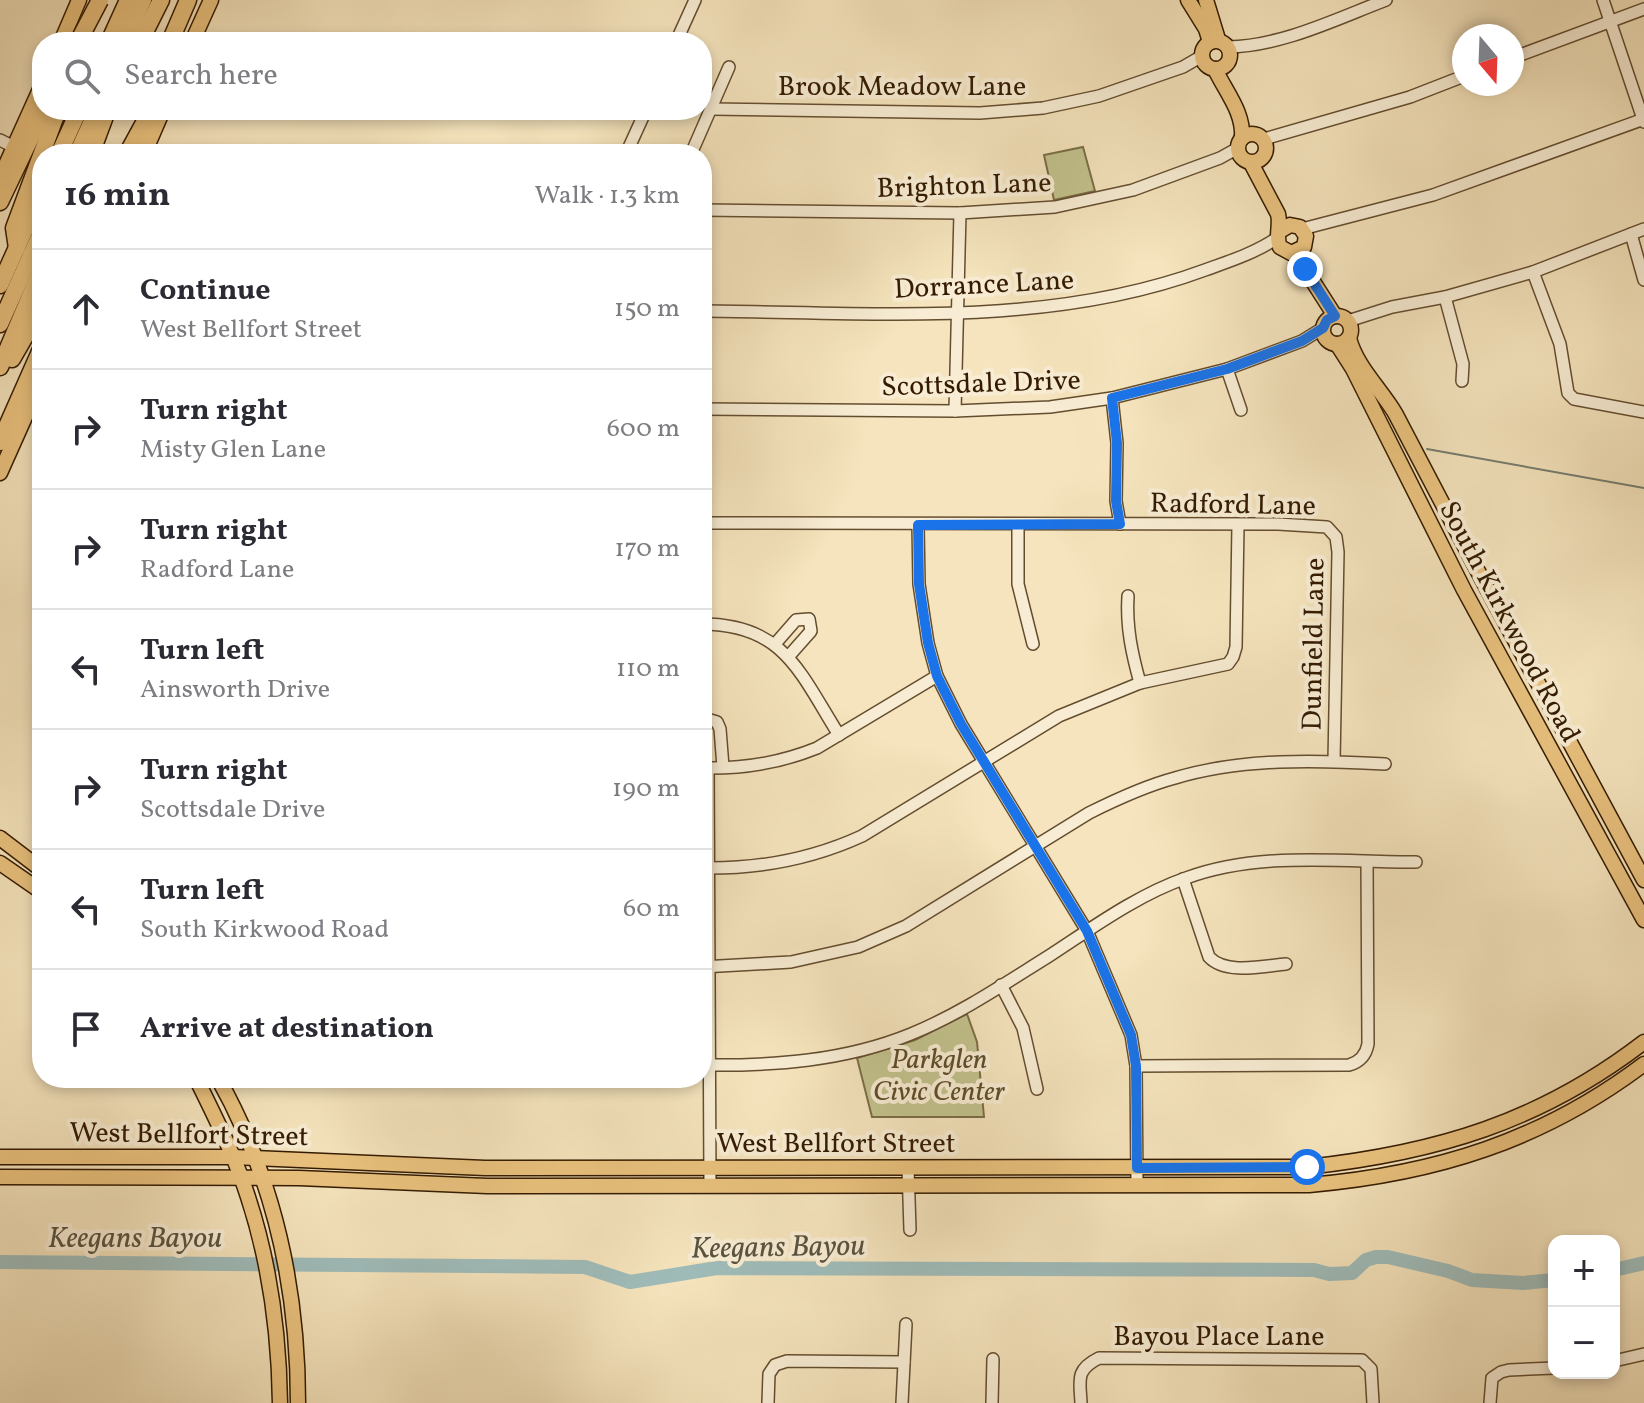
<!DOCTYPE html>
<meta charset="utf-8">
<style>
:root{--surface:#fff;--page:#f7f7f7;--text:#2b2b33;--muted:#7c7c81;--line:#e1e1e2}
body{margin:0;font-family:Vollkorn,serif;background:var(--page);color:var(--text)}
.controls{position:absolute;right:24px;bottom:24px;display:grid;overflow:hidden;border-radius:16px;box-shadow:0 4px 12px #0003}
.controls button{width:72px;height:72px;display:grid;place-items:center;padding:0;border:0;border-bottom:2px solid var(--line);background:var(--surface);color:var(--text);font:40px sans-serif}
.compass{position:absolute;left:1452px;top:24px;width:72px;height:72px;border-radius:50%;background:var(--surface);box-shadow:0 4px 12px #0003;rotate:161deg}
.stop{position:absolute;width:24px;height:24px;margin:-18px;border:6px solid #1a73e8;border-radius:50%;background:#fff}
.stop.end{background:#1a73e8;border-color:#fff;box-shadow:0 2px 8px #0008}
.list{margin:0;padding:0;list-style:none}
h2{display:flex;justify-content:space-between;align-items:center;height:104px;margin:0;padding:0 32px;font-size:34px}
h2 small{font-size:26px;font-weight:400;color:var(--muted)}
.list li{display:grid;grid-template-columns:52px 1fr auto;gap:24px;align-items:center;box-sizing:border-box;height:120px;padding:0 32px;border-top:2px solid var(--line)}
.list b{display:block;font-size:30px;white-space:nowrap}
.list p{margin:0;font-size:26px;white-space:nowrap;color:var(--muted)}
.list em{font-size:26px;font-style:normal;color:var(--muted)}
.icon{flex:none;width:44px;height:44px;fill:none;stroke:currentColor;stroke-width:2;stroke-linecap:round;stroke-linejoin:round}
.map{position:relative;flex:none;width:1644px;height:1403px;overflow:hidden}
.search{position:absolute;background:var(--surface);box-shadow:0 4px 12px #0003;left:32px;top:32px;width:680px;height:88px;display:flex;align-items:center;gap:20px;box-sizing:border-box;padding:0 28px;border-radius:32px;color:var(--muted);font-size:30px}
.panel{position:absolute;background:var(--surface);box-shadow:0 4px 12px #0003;left:32px;top:144px;width:680px;height:944px;border-radius:32px}
.map>svg:first-child{display:block}
.green{fill:#c2c28d;stroke:#7b6e46;stroke-width:2}
.lines{fill:none;stroke-linecap:round;stroke-linejoin:round}
.stream{stroke:#747c70;stroke-width:2}
.river{stroke:#9fbcba;stroke-width:14}
.minor-casing{stroke:#644d2f;stroke-width:14}
.major-casing{stroke:#341b00;stroke-width:17}
.highway-casing{stroke:#341b00;stroke-width:19}
.minor{stroke:#f8edd4;stroke-width:11}
.major{stroke:#eac27e;stroke-width:14}
.highway{stroke:#eac27e;stroke-width:16}
.highway-bridge-casing{stroke:#341b00;stroke-width:19;stroke-linecap:butt}
.highway-bridge{stroke:#eac27e;stroke-width:16}
.route{stroke:#1a73e8;stroke-width:10}
.labels{text-anchor:middle;stroke-width:8;stroke-linejoin:round;paint-order:stroke}
.street-label{font-size:28px;fill:#341b00;stroke:#f8edd4}
.park-label{font-size:28px;font-style:italic;fill:#5f4d2a;stroke:#f8edd4}
.water-label{font-size:30px;font-style:italic;fill:#595341;stroke:#f8edd4}
</style>
<div class="map">
<svg width="1644" height="1403" viewBox="0 0 1644 1403">
<rect width="100%" height="100%" fill="#f5e4bd"/>
<filter id="stains"><feTurbulence type="fractalNoise" baseFrequency=".0025" numOctaves="4"/><feColorMatrix values="0 0 0 0 .2 0 0 0 0 .09 0 0 0 0 .02 0 0 0 .5 -.17"/></filter>
<radialGradient id="worn" r=".72"><stop offset=".6" stop-color="#630" stop-opacity="0"/><stop offset="1" stop-color="#630" stop-opacity=".3"/></radialGradient>
<g class="green">
<polygon points="1083,147 1095,191 1054,200 1044,155"/>
<polygon points="967,1014 977,1042 984,1117 872,1117 857,1058 915,1040"/>
</g>
<g class="lines">
<polyline class="stream" points="1427,449 1644,488"/>
<g class="river">
<polyline points="0,1262 585,1267 630,1282 717,1268 1314,1270 1329,1274 1352,1273 1366,1260 1376,1257 1388,1257 1448,1271 1472,1280 1523,1283 1554,1280"/>
<polyline points="1614,1270 1644,1263"/>
</g>
<g class="minor-casing">
<g id="minor">
<polyline points="1603,0 1644,122"/>
<polyline points="676,42 695,0"/>
<path d="M 1228,47 C 1282,46 1336,19 1386,0"/>
<polyline points="1512,58 1644,9"/>
<polyline points="711,109 980,113 1043,108 1099,96 1183,67 1202,56"/>
<polyline points="1264,139 1410,97 1464,76"/>
<polyline points="0,140 14,147"/>
<polyline points="626,154 646,110"/>
<polyline points="691,154 729,67"/>
<polyline points="702,210 960,213 1055,207 1133,190 1220,158 1238,148"/>
<polyline points="1302,229 1433,195 1644,119"/>
<polyline points="1631,234 1644,280"/>
<polyline points="1533,272 1560,344 1568,393 1574,399 1644,412"/>
<polyline points="1445,297 1463,364 1462,381"/>
<path d="M 702,311 C 869,312 1046,329 1205,270 C 1230,261 1255,253 1277,238"/>
<polyline points="1348,321 1392,307 1445,297 1533,272 1644,229"/>
<polyline points="1227,369 1241,410"/>
<polyline points="1112,398 1117,443 1116,501 1120,524"/>
<polyline points="702,409 955,411 1050,407 1112,398 1227,369 1302,341 1323,328"/>
<polyline points="955,411 960,213"/>
<polyline points="702,523 1278,524 1327,527 1336,537 1338,552 1334,761"/>
<polyline points="918,525 919,584 928,643 937,676 961,724 1087,931 1131,1035 1136,1066 1137,1186"/>
<polyline points="1018,525 1018,584 1033,644"/>
<path d="M 1128,596 C 1126,627 1132,654 1140,683"/>
<path d="M 702,624 C 784,624 800,673 839,735"/>
<polyline points="775,644 796,620 809,619 811,631 788,657"/>
<polyline points="702,732 707,719 717,722 720,729 723,767"/>
<path d="M 703,768 C 743,769 780,763 817,748 L 937,676"/>
<polyline points="708,768 710,1185"/>
<path d="M 702,868 C 757,869 812,859 862,836 L 1059,716 L 1140,683 L 1228,664 L 1233,657 L 1236,647 L 1238,525"/>
<path d="M 1183,879 L 1209,957 C 1226,975 1263,966 1286,964"/>
<path d="M 702,967 L 791,962 L 858,947 L 906,926 L 1089,813 C 1117,799 1145,786 1175,778 C 1242,758 1316,760 1385,764"/>
<polyline points="1001,985 1023,1028 1037,1089"/>
<path d="M 702,1065 C 773,1066 845,1061 911,1034 C 960,1014 1004,984 1049,956 C 1092,928 1137,895 1186,878 C 1259,851 1340,862 1416,862"/>
<path d="M 1136,1066 L 1349,1065 C 1360,1062 1366,1055 1368,1044 L 1367,862"/>
<polyline points="908,1168 910,1230"/>
<polyline points="1614,1361 1644,1354"/>
<polyline points="768,1403 769,1374 775,1365 787,1361 904,1362"/>
<polyline points="902,1403 906,1324"/>
<polyline points="992,1403 993,1359"/>
<path d="M 1081,1403 C 1080,1380 1075,1370 1099,1358 L 1362,1360 L 1371,1369 L 1373,1403"/>
<polyline points="1490,1403 1492,1378 1501,1372 1509,1370 1554,1368"/>
</g>
</g>
<g class="major-casing">
<g id="major">
<polyline points="1188,0 1206,29 1210,42"/>
<polyline points="1206,0 1217,36"/>
<circle cx="1216" cy="55" r="14"/>
<polyline points="61,42 79,0"/>
<polyline points="192,42 211,0"/>
<path d="M 1215,69 C 1225,91 1244,112 1242,138"/>
<circle cx="1252" cy="148" r="14"/>
<polyline points="144,154 163,110"/>
<path d="M 1251,163 L 1278,214 C 1281,226 1275,237 1280,247 L 1291,253 L 1304,247 L 1306,236 L 1300,227 L 1290,225 L 1280,231"/>
<polyline points="0,178 42,85"/>
<polyline points="1301,249 1305,269 1335,316"/>
<circle cx="1337" cy="330" r="14"/>
<path d="M 1349,338 C 1356,366 1380,388 1395,413 L 1482,579 L 1644,880"/>
<polyline points="1337,344 1353,369 1464,590 1644,920"/>
<polyline points="0,473 42,379"/>
<polyline points="0,838 42,870"/>
<polyline points="0,863 42,892"/>
<path d="M 196,1078 C 215,1117 235,1156 248,1197 C 270,1264 279,1332 280,1403"/>
<path d="M 218,1078 C 274,1178 298,1289 298,1403"/>
<path d="M 0,1157 L 232,1157 L 485,1168 L 1307,1167 C 1436,1153 1540,1122 1644,1042"/>
<path d="M 0,1177 L 299,1178 L 487,1186 L 1309,1185 C 1435,1174 1542,1141 1644,1064"/>
</g>
</g>
<g class="highway-casing">
<g id="highway">
<polyline points="109,42 128,0"/>
<polyline points="124,42 143,0"/>
<polyline points="140,42 161,0"/>
<polyline points="170,42 188,0"/>
<polyline points="59,154 79,110"/>
<polyline points="77,154 97,110"/>
<polyline points="91,154 107,111"/>
<polyline points="127,154 151,110"/>
<polyline points="0,202 44,110"/>
<polyline points="17,248 14,228 58,110"/>
<polyline points="0,285 42,192"/>
<polyline points="0,324 42,231"/>
<polyline points="12,359 42,307"/>
<polyline points="0,367 42,268"/>
<polyline points="0,442 42,347"/>
</g>
</g>
<use href="#minor" class="minor"/>
<use href="#major" class="major"/>
<use href="#highway" class="highway"/>
<g class="highway-bridge-casing">
<polyline id="highway-bridge" points="78,42 100,0"/>
</g>
<use href="#highway-bridge" class="highway-bridge"/>
</g>
<g class="lines">
<polyline class="route" points="1305,269 1335,316 1327,320 1323,328 1302,341 1227,369 1112,398 1117,443 1116,501 1120,524 918,525 919,584 928,643 937,676 961,724 1087,931 1131,1035 1136,1066 1137,1168 1307,1167"/>
</g>
<g class="labels">
<g class="street-label">
<text x="902" y="95">Brook Meadow Lane</text>
<text transform="translate(964 184) rotate(-2)" y="10">Brighton Lane</text>
<text transform="translate(984 283) rotate(-3)" y="10">Dorrance Lane</text>
<text transform="translate(981 382) rotate(-2)" y="10">Scottsdale Drive</text>
<text transform="translate(1233 503) rotate(1)" y="10">Radford Lane</text>
<text transform="translate(1511 621) rotate(62)" y="10">South Kirkwood Road</text>
<text transform="translate(1312 644) rotate(-89)" y="10">Dunfield Lane</text>
<text transform="translate(189 1133) rotate(1)" y="10">West Bellfort Street</text>
<text x="836" y="1152">West Bellfort Street</text>
<text x="1219" y="1345">Bayou Place Lane</text>
</g>
<g class="park-label">
<text x="939" y="1068">Parkglen<tspan x="939" dy="32">Civic Center</tspan></text>
</g>
<g class="water-label">
<text x="135" y="1247">Keegans Bayou</text>
<text transform="translate(778 1246) rotate(-1)" y="10">Keegans Bayou</text>
</g>
</g>
<rect width="100%" height="100%" filter="url(#stains)"/>
<rect width="100%" height="100%" fill="url(#worn)"/>
</svg>
<div class="controls">
<button>+</button>
<button>−</button>
</div>
<svg class="compass" viewBox="-18 -18 36 36"><path d="M0-13l5 13h-10z" fill="#e53935"/><path d="M0 13l5-13h-10z" fill="#7c7c81"/></svg>
<div class="stop" style="left:1307px;top:1167px"></div>
<div class="stop end" style="left:1305px;top:269px"></div>
<div class="search"><svg class="icon" aria-label="search" viewBox="0 0 24 24"><circle cx="10" cy="10" r="6"/><path d="M15 15l6 6"/></svg>Search here</div>
<section class="panel">
<h2>16 min<small>Walk · 1.3 km</small></h2>
<ul class="list">
<li><svg class="icon" aria-label="ahead" viewBox="0 0 24 24"><path d="M12 20V5M6 11l6-6 6 6"/></svg><div><b>Continue</b><p>West Bellfort Street</p></div><em>150 m</em></li>
<li><svg class="icon" aria-label="right" viewBox="0 0 24 24"><path d="M7 20v-9h11M14 6l5 5-5 5"/></svg><div><b>Turn right</b><p>Misty Glen Lane</p></div><em>600 m</em></li>
<li><svg class="icon" aria-label="right" viewBox="0 0 24 24"><path d="M7 20v-9h11M14 6l5 5-5 5"/></svg><div><b>Turn right</b><p>Radford Lane</p></div><em>170 m</em></li>
<li><svg class="icon" aria-label="left" viewBox="0 0 24 24"><path d="M17 20v-9H6M10 6l-5 5 5 5"/></svg><div><b>Turn left</b><p>Ainsworth Drive</p></div><em>110 m</em></li>
<li><svg class="icon" aria-label="right" viewBox="0 0 24 24"><path d="M7 20v-9h11M14 6l5 5-5 5"/></svg><div><b>Turn right</b><p>Scottsdale Drive</p></div><em>190 m</em></li>
<li><svg class="icon" aria-label="left" viewBox="0 0 24 24"><path d="M17 20v-9H6M10 6l-5 5 5 5"/></svg><div><b>Turn left</b><p>South Kirkwood Road</p></div><em>60 m</em></li>
<li><svg class="icon" aria-label="arrive" viewBox="0 0 24 24"><path d="M6 21V4h12l-3 4 3 4H6"/></svg><div><b>Arrive at destination</b></div></li>
</ul>
</section>
</div>
